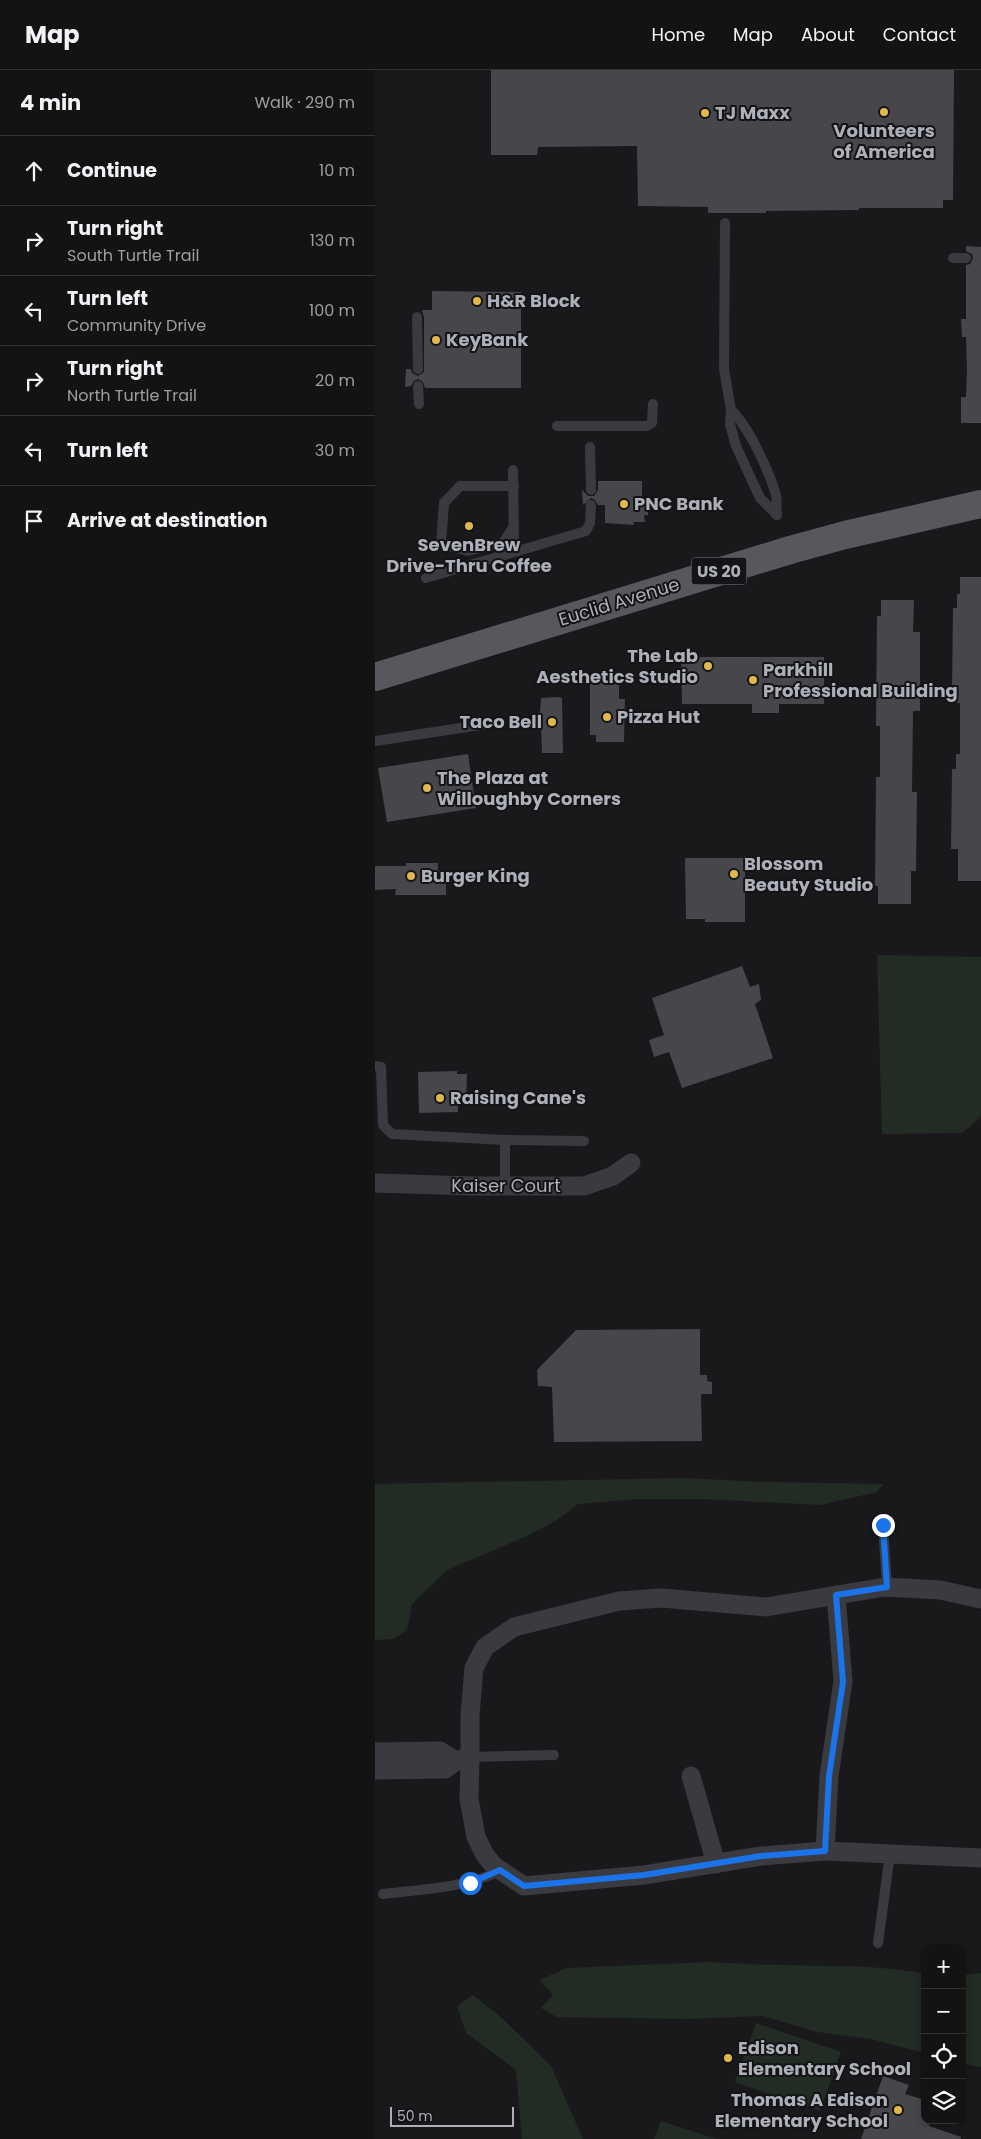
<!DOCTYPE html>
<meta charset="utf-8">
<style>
:root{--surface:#131314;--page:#1c1c1d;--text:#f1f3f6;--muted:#9d9ea0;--line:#323234}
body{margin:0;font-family:Poppins,sans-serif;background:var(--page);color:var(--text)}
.controls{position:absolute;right:15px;bottom:15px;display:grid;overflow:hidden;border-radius:10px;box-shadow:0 2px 8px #0003}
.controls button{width:45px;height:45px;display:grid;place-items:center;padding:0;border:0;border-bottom:1px solid var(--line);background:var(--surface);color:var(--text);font:25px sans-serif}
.scale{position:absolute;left:15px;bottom:12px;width:124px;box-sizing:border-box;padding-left:5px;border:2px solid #adb0b9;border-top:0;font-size:14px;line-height:18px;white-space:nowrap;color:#adb0b9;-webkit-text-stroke:4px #141416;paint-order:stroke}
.stop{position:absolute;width:15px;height:15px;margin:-11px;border:4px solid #1a73e8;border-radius:50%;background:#fff}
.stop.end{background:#1a73e8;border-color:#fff;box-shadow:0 1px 5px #0008}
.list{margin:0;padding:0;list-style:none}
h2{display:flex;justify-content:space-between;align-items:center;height:65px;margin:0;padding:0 20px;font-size:21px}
h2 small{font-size:16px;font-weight:400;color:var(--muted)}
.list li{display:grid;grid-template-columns:32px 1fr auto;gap:15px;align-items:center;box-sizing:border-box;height:70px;padding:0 20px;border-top:1px solid var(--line)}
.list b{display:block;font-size:19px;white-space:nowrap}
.list p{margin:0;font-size:16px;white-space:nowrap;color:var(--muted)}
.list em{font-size:16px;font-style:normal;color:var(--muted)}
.icon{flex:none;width:28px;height:28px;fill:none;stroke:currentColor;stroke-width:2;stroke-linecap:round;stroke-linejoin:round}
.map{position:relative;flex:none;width:606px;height:2069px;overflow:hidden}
header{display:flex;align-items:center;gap:30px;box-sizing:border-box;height:70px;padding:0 25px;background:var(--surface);border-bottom:1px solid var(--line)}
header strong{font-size:24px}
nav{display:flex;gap:28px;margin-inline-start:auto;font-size:18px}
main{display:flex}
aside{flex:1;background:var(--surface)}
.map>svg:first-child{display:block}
.green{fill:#232b25}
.building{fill:#46464b}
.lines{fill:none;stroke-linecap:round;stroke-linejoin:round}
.service{stroke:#3a3b40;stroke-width:10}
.minor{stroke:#3a3b40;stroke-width:19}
.primary{stroke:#57585e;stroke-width:28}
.route{stroke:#1a73e8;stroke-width:6}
.poi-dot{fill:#e1b84a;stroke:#141416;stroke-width:2}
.labels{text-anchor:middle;stroke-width:4;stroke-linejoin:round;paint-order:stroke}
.shield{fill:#141416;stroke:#7f8188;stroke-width:1}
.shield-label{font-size:16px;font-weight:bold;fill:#adb0b9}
.poi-label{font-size:18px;font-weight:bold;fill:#adb0b9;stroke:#141416;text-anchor:start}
.street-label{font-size:18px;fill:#adb0b9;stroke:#141416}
</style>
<header>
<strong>Map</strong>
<nav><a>Home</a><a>Map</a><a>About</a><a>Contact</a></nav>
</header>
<main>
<aside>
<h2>4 min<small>Walk · 290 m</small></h2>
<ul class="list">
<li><svg class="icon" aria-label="ahead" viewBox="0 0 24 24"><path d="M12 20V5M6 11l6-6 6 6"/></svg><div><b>Continue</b></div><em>10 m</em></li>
<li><svg class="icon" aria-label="right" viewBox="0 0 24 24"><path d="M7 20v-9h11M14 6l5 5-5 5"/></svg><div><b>Turn right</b><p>South Turtle Trail</p></div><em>130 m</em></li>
<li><svg class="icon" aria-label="left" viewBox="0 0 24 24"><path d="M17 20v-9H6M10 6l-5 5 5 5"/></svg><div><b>Turn left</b><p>Community Drive</p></div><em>100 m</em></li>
<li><svg class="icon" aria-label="right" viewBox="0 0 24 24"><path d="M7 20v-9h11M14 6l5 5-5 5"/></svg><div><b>Turn right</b><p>North Turtle Trail</p></div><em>20 m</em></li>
<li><svg class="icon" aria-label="left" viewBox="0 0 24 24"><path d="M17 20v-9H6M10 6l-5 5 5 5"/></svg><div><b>Turn left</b></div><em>30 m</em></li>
<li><svg class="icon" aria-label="arrive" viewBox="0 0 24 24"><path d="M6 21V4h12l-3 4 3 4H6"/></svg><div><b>Arrive at destination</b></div></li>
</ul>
</aside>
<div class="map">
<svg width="606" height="2069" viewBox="0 0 606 2069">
<rect width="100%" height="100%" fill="#19191b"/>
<g class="green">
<polygon points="502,885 606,887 606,1047 587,1063 507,1064"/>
<polygon points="308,1408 391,1412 508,1414 502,1422 445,1435 325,1429 264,1429 203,1434 182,1450 152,1466 72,1500 37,1534 32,1560 18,1569 0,1570 0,1414"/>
<path d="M 333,1892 C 358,1893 384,1895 409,1895 C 459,1897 500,1894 550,1904 L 550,1983 L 496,1969 L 442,1962 L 388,1946 L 313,1949 L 182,1947 L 166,1938 L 178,1925 L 164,1910 L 192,1898 Z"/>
<polygon points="606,1903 606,1997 587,1994 587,1905"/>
<polygon points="98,1925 128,1949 176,1996 208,2069 147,2069 141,2000 91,1963 82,1936"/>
<polygon points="381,1953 466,1982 445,2041 360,2012"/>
<polygon points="286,2051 342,2069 279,2069"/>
</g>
<g class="building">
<polygon points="116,0 579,0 578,130 568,130 568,138 484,138 484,140 391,141 391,143 333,143 333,137 263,136 262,76 163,77 162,85 116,85"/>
<polygon points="591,176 606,177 606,353 586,353 586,327 591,327 592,300 591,267 587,267 586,249 591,249 591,195 595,194 598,188 597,184 591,181"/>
<polygon points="57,221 146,222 146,318 50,318 48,312 43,309 39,311 36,316 30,317 31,299 36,299 37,303 43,306 49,302 49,247 47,240 57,240"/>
<polygon points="223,411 267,411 267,430 273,430 273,445 269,445 270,452 258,452 259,455 230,453 230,435 223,435 220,430 216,428 208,435 207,420 213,426 219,426 223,420"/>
<polygon points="585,507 606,507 606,811 583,811 583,779 576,779 577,699 581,699 581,684 585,684 585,633 582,633 582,618 577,618 578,538 582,538 582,524 585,524"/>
<polygon points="506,530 539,530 538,562 545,562 545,641 538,641 537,722 542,722 541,801 536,801 536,834 503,834 503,816 500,816 501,707 505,707 505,656 501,656 502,546 506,546"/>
<polygon points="306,587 449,587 449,634 404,634 404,643 377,643 377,634 307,634"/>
<polygon points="215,605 244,605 244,629 250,629 249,672 221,672 221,665 215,665"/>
<polygon points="183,627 187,628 188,683 167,683 166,656 164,656 166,628"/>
<polygon points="93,684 101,738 12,752 3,698"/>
<polygon points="310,788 370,788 370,852 330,852 330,849 311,849"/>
<polygon points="31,793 63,793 63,800 71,800 71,825 20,825 21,819 0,820 0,796 31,796"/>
<polygon points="367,896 375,917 384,914 386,930 380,934 398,988 307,1018 294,982 279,987 274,970 289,965 277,928"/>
<polygon points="82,1001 82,1004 92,1004 91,1035 83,1035 83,1042 44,1043 43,1002"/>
<polygon points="325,1259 325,1305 332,1305 332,1311 337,1312 337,1324 326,1324 327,1371 179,1372 177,1317 163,1316 162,1300 201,1260"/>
<polygon points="508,2006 534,2015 530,2024 550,2030 550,2050 556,2050 554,2056 586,2067 586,2069 486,2069"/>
</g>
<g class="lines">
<g class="service">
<polyline points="350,153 349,299 356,340 355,354 361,376 385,428 402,445"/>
<polyline points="578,188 591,188"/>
<polyline points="42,247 43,299"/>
<polyline points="43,316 44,334"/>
<path d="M 356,340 C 374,357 394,401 401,425 C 402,431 401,439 402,445"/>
<polyline points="182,356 272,356 277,353 278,334"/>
<polyline points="215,377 216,420"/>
<polyline points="138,400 139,481"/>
<polyline points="139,416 85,416 69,433 66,474 93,481 128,473 139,456"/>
<polyline points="51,508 211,461 215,453 216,435"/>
<polyline points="0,671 112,654"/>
<polyline points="0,996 6,997 8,1055 17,1064 130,1070 130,1116"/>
<polyline points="130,1070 209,1071"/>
<polyline points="508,1455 512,1517"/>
<polyline points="95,1687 179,1685"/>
<path d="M 8,1824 C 49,1819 88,1818 125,1801"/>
<polyline points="503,1873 515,1784"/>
</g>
<g class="minor">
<polyline points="0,1113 98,1116 209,1116 238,1106 256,1093"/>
<polyline points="0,1682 65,1681 81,1691"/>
<polyline points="95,1687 94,1729 101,1767 110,1785 119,1796 149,1816 269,1805 386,1786 450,1781 606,1788"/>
<polyline points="0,1700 70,1699 81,1691 95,1687 95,1645 99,1598 110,1577 139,1557 244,1531 286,1528 391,1537 510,1517 565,1520 606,1529"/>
<polyline points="316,1706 341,1794"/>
<polyline points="450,1781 454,1706 468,1611 461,1525"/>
</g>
<polyline class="primary" points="0,607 415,480 470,465 606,434"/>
</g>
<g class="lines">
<polyline class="route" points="95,1813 125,1800 149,1816 269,1805 386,1786 450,1781 454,1706 468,1612 461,1525 512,1517 508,1455"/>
</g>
<g class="poi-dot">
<circle cx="509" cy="42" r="5"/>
<circle cx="330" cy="43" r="5"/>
<circle cx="102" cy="231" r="5"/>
<circle cx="61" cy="270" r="5"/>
<circle cx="249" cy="434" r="5"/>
<circle cx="94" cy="456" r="5"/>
<circle cx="333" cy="596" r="5"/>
<circle cx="378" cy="610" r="5"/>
<circle cx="232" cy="647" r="5"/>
<circle cx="177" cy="652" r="5"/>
<circle cx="52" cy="718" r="5"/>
<circle cx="359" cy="804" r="5"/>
<circle cx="36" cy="806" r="5"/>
<circle cx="65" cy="1028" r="5"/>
<circle cx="353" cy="1988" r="5"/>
<circle cx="523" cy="2040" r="5"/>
</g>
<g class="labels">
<rect class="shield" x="316.5" y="487.5" width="55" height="27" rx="4"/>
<g class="shield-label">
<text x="344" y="507">US 20</text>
</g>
<g class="poi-label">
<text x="340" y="49">TJ Maxx</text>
<text x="509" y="67" text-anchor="middle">Volunteers<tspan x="509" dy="21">of America</tspan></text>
<text x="112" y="237">H&amp;R Block</text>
<text x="71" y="276">KeyBank</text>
<text x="259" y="440">PNC Bank</text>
<text x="94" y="481" text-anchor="middle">SevenBrew<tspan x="94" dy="21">Drive-Thru Coffee</tspan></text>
<text x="323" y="592" text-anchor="end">The Lab<tspan x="323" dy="21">Aesthetics Studio</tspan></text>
<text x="388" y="606">Parkhill<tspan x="388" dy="21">Professional Building</tspan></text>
<text x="242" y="653">Pizza Hut</text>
<text x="167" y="658" text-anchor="end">Taco Bell</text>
<text x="62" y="714">The Plaza at<tspan x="62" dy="21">Willoughby Corners</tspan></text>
<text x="369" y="800">Blossom<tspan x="369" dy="21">Beauty Studio</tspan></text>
<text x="46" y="812">Burger King</text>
<text x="75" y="1034">Raising Cane's</text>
<text x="363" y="1984">Edison<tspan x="363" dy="21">Elementary School</tspan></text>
<text x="513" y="2036" text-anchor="end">Thomas A Edison<tspan x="513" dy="21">Elementary School</tspan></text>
</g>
<g class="street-label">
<text transform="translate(244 532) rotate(-17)" y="6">Euclid Avenue</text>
<text x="131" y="1122">Kaiser Court</text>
</g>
</g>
</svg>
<div class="controls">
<button>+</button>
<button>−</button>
<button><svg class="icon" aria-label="locate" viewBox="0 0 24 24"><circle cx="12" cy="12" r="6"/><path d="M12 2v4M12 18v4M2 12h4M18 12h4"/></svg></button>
<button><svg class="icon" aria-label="layers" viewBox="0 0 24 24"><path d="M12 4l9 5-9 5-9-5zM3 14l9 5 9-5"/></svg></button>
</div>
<div class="scale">50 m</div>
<div class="stop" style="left:95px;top:1813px"></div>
<div class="stop end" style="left:508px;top:1455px"></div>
</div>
</main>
